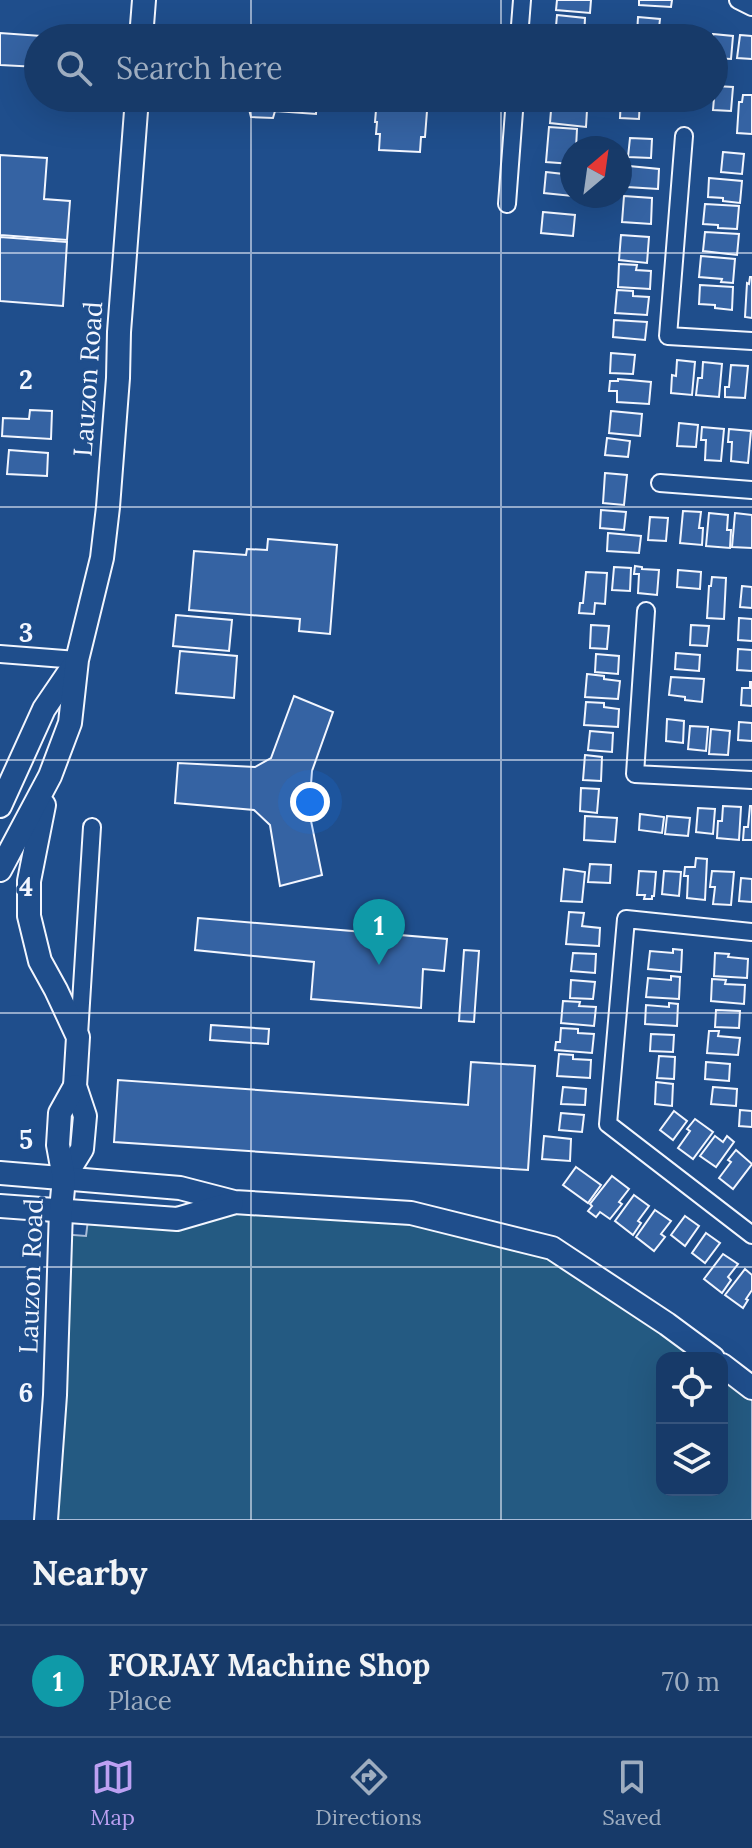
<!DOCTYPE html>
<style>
:root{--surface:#173a69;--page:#20416f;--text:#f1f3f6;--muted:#9eadc0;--line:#36547d;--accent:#bca0f2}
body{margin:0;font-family:Lora,serif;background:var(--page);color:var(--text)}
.controls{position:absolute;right:24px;bottom:24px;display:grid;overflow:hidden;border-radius:16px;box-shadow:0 8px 32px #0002}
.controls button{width:72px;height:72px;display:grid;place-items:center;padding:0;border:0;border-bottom:2px solid var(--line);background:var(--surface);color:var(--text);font:40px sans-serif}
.compass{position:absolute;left:560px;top:136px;width:72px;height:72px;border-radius:50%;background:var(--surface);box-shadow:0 8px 32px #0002;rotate:29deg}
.you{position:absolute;left:310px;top:802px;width:28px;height:28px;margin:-20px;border:6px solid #fff;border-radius:50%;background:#1a73e8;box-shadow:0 0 0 12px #1a73e833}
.badge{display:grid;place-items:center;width:52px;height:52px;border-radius:50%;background:var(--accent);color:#fff;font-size:26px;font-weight:700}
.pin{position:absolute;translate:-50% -66px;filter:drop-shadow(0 2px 4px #0008)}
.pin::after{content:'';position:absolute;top:42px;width:28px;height:24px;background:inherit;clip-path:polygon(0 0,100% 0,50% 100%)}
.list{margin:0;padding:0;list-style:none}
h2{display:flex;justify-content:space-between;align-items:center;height:104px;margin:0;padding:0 32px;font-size:34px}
h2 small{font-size:26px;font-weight:400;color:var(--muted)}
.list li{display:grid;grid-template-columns:52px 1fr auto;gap:24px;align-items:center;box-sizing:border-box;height:112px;padding:0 32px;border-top:2px solid var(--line)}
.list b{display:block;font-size:30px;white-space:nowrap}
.list p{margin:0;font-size:26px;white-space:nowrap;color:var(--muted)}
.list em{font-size:26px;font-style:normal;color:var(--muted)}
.icon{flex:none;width:44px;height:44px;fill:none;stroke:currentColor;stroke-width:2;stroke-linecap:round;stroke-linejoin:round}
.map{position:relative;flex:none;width:752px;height:1520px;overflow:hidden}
.search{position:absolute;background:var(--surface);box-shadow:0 8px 32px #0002;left:24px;right:24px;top:24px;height:88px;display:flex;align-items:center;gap:20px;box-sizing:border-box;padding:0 28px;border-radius:44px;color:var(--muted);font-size:30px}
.sheet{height:216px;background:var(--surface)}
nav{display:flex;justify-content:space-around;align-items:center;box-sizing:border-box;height:112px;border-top:2px solid var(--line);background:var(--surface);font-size:22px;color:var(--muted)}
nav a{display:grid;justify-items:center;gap:4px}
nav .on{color:var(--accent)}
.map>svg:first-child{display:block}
.green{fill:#245a82;stroke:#a8bbd7;stroke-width:2}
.building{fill:#3563a3;stroke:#f2f6ff;stroke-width:2}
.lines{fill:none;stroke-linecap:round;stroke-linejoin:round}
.street-casing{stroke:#f2f6ff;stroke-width:20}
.secondary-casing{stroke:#f2f6ff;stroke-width:26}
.street{stroke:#1f4e8c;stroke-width:16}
.secondary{stroke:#1f4e8c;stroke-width:22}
.grid{fill:none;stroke:#f2f6ff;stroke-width:2;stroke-opacity:0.55}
.labels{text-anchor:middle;stroke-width:6;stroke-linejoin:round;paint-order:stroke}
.street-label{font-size:26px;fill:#f2f6ff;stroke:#1f4e8c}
.grid-label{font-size:26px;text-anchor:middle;font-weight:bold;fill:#f2f6ff;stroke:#1f4e8c;stroke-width:6;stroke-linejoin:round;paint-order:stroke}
</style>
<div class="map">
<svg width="752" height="1520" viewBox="0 0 752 1520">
<rect width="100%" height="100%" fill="#1f4e8c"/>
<polygon class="green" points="234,1202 411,1213 552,1248 713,1358 662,1358 662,1490 722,1490 722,1365 752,1388 752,1520 46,1520 60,1234 86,1236 89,1212 177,1219"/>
<g class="building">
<polygon points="557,0 591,0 590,13 556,10"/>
<polygon points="639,0 672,0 671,7 639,5"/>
<polygon points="557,15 585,18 584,38 555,38"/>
<polygon points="638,17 660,19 658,37 637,35"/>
<polygon points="0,33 69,38 38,38 38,67 0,65"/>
<polygon points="713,34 733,36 731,59 714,58"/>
<polygon points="740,35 752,36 752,59 737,58"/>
<polygon points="715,86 733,87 731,111 713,110"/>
<polygon points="743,95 752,95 752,134 737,133 739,102 742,102"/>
<polygon points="209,98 317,98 316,114 275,111 273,118 251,117 249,109 208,107"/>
<polygon points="377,98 431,98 430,111 427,111 425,137 421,137 420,152 379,150 380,134 376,134 377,122 375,122"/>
<polygon points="552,98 580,98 579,109 587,110 586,127 550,123"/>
<polygon points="621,98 640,98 639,119 620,118"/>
<polygon points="677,98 696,98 695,108 692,108 692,110 685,110 685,107 677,106"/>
<polygon points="549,127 577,129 576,148 572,148 572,164 546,162"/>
<polygon points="630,138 652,139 651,158 628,157"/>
<polygon points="723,152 744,154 742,174 721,172"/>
<polygon points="0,155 47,158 44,199 70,201 67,240 0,235"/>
<polygon points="629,166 659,169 658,189 627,187"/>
<polygon points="546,172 572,175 572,196 544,193"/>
<polygon points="709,178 742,181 740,203 723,201 723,198 708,197"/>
<polygon points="624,196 652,198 651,224 622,222"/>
<polygon points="705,204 739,206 737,229 718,228 718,225 703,224"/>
<polygon points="543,212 575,215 573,236 541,233"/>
<polygon points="705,232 739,234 737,255 703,251"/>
<polygon points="621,235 649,237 647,263 619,260"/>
<polygon points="0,237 67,242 63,306 0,301"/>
<polygon points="701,256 735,259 733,283 721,282 722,279 699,277"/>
<polygon points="619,264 637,265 636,270 651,271 650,289 618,287"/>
<polygon points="750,277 752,277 752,318 745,317 747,283 749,284"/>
<polygon points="700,285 733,287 732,310 715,308 715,305 699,304"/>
<polygon points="617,290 633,291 633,296 649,297 647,315 615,313"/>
<polygon points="614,320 647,322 645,340 613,337"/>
<polygon points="611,353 635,355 633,374 610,373"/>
<polygon points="677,360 695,362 692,395 671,393 672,375 676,376"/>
<polygon points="703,362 722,364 719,397 696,395 698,378 702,378"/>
<polygon points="731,365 748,366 745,398 725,397 725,387 729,387"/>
<polygon points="618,379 651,382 649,404 617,402 617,391 609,391 610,381 618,381"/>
<polygon points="30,410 52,411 51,439 2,436 3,418 29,419"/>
<polygon points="611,411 642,414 640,436 609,433"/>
<polygon points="679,423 698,425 696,447 677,446"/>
<polygon points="702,427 724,429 721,461 705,460 706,440 701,440"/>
<polygon points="729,429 751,431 748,463 731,461 732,442 728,442"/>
<polygon points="607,438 630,441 628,457 605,455"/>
<polygon points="9,450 48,453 47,476 7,474"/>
<polygon points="605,473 627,475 624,505 603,503"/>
<polygon points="601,510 626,512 624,530 600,528"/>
<polygon points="683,511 701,512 699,528 703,528 702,545 680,543"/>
<polygon points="709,513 728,515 727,530 731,530 730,548 706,546"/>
<polygon points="735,513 752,515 752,548 732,547"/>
<polygon points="650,517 668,518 666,541 648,540"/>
<polygon points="608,533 641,536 639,553 607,551"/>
<polygon points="268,539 337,545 330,634 299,631 300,619 189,610 194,551 246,555 247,549 267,550"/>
<polygon points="635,566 642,567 642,569 659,570 657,595 638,593 639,574 634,574"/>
<polygon points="614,567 631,568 630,591 612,590"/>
<polygon points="678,570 701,572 700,589 677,587"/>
<polygon points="586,572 607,573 605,604 595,603 594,614 579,613 580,603 583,603"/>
<polygon points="712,577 726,578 724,619 707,618 709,586 711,586"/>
<polygon points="742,586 752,587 752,608 740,607"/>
<polygon points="176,615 232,620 229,651 173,646"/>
<polygon points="739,618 752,619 752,641 738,640"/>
<polygon points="591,625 609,626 607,649 590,648"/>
<polygon points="691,625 709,626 707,646 690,645"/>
<polygon points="738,649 752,650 752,671 737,670"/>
<polygon points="180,651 237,656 234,698 176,693"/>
<polygon points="676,653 700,655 699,671 675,669"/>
<polygon points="596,654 619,656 618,674 595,672"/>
<polygon points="587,674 604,676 604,679 620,681 618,699 585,697"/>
<polygon points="671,677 704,679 702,702 685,700 685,697 669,695"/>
<polygon points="750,682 752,682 752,706 741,705 742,688 750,688"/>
<polygon points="294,696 333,712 312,771 309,811 322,875 280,886 270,825 254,810 175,803 178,763 255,767 271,758"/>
<polygon points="586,702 604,703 604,707 619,709 618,727 584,725"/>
<polygon points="667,719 684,721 683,743 666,741"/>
<polygon points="739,722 752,723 752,741 738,740"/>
<polygon points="690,726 708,727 706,751 688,749"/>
<polygon points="711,729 730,731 728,755 709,754"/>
<polygon points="590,731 613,733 612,752 588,750"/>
<polygon points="585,755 602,757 601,781 583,780"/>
<polygon points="581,788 599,789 597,813 580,811"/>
<polygon points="723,806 741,807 739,840 717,838 718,821 722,821"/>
<polygon points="750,806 752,806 752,840 743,840 744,827 748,827"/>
<polygon points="698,808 715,809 713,834 696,832"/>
<polygon points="640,814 664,817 662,833 639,830"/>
<polygon points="585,816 617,818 615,842 584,840"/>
<polygon points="667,816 690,818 688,836 665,834"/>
<polygon points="696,858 707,859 705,900 687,898 688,876 684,876 685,867 695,867"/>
<polygon points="590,864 611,865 610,883 588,882"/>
<polygon points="564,869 585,872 582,902 561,901"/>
<polygon points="639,871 656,872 654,896 652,896 652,899 644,899 645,895 637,895"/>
<polygon points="664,871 681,872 679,896 662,894"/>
<polygon points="712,871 734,872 731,905 713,904 715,887 710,887"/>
<polygon points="741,878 752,879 752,902 739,901"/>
<polygon points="569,912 584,913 582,926 600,928 599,946 566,944"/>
<polygon points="198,918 447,939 444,971 423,969 421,1008 311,999 314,962 195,950"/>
<polygon points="673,949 682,950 681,972 648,969 650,951 673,953"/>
<polygon points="464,950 479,951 474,1022 459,1021"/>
<polygon points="573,953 596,954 595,973 571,971"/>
<polygon points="715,953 729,954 728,957 748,959 747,978 714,976"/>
<polygon points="671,976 680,977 679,999 646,997 648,978 671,980"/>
<polygon points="712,979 726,980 725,984 745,985 744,1004 711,1001"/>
<polygon points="571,980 595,982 593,999 570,998"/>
<polygon points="563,1001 580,1002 579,1006 596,1007 594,1026 561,1023"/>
<polygon points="669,1003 678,1004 677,1026 645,1024 646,1005 669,1007"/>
<polygon points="716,1010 740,1011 739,1028 715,1027"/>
<polygon points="211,1025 269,1029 268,1044 210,1040"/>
<polygon points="561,1028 578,1029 578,1033 594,1034 592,1053 555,1050 556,1042 560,1042"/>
<polygon points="709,1031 719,1031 718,1036 740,1038 738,1055 707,1053"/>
<polygon points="651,1034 674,1035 673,1052 650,1051"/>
<polygon points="559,1054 573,1055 573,1059 591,1060 590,1078 557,1076"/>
<polygon points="659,1056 675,1057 674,1079 657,1078"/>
<polygon points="471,1062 535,1066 528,1170 114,1142 118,1080 468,1105"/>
<polygon points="706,1062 730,1064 729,1081 705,1079"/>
<polygon points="656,1082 673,1084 672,1106 655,1104"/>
<polygon points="563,1087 586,1089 585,1105 561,1104"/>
<polygon points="713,1087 737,1089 736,1106 711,1104"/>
<polygon points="740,1110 752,1111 752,1127 739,1126"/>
<polygon points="674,1111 687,1121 673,1140 660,1130"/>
<polygon points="561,1113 584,1115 582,1132 559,1130"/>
<polygon points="695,1119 713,1132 693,1159 678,1148 690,1131 687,1129"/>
<polygon points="544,1136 571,1139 570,1161 542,1159"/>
<polygon points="715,1136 723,1142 727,1136 734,1142 716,1167 700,1156"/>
<polygon points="736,1150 752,1164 733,1189 719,1178 731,1162 728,1160"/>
<polygon points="576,1167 601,1185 588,1203 563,1185"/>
<polygon points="612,1176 629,1189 619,1202 622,1204 610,1219 600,1212 596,1217 588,1211 592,1206 590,1204"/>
<polygon points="634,1195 649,1206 638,1221 641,1223 633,1235 615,1221"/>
<polygon points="655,1210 671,1221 661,1234 665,1237 654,1251 636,1237"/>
<polygon points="685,1216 699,1226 685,1246 671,1235"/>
<polygon points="706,1233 720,1243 705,1263 692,1253"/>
<polygon points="723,1254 738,1264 728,1277 731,1280 722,1293 704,1279"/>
<polygon points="745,1269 752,1275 752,1290 746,1299 748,1300 743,1308 725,1295"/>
</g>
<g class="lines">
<g class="street-casing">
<g id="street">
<polyline points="738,0 752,7"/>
<polyline points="519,38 522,0"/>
<polyline points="684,136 668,336 752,341"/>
<polyline points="507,204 515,98"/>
<polyline points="660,483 752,490"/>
<polyline points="646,611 635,774 752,780"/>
<polyline points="0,654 77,660"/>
<polyline points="752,932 626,919 608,1124 752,1235"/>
<polyline points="79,1035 92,827"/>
</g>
</g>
<g class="secondary-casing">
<g id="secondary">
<polyline points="141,38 144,0"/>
<polyline points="44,805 29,881 29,916 40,961 56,990 78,1037 75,1086 85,1116 82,1149 64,1178"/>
<polyline points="0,806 44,709 74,665"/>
<polyline points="0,870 50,776 70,723 77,660 102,558 108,507 118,378 119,332 137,98"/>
<polyline points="0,1173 180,1188 234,1202 411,1213 552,1248 667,1324 713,1358"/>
<polyline points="0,1206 177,1219 232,1203"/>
<polyline points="722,1365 752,1388"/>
<polyline points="46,1520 55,1395 61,1210 64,1178 58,1145 60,1113 75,1086"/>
</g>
</g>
<use href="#street" class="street"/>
<use href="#secondary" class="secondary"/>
</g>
<path class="grid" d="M 251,0 L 251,38M 501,0 L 501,38M 251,98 L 251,1520M 501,98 L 501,1520M 0,253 L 752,253M 0,507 L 752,507M 0,760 L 752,760M 0,1013 L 752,1013M 0,1267 L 752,1267"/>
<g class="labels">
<g class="street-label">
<text transform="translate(88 379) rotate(-86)" y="9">Lauzon Road</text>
<text transform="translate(31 1276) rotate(-88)" y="9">Lauzon Road</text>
</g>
</g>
<g class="grid-label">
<text x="26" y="389">2</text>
<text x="26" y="642">3</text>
<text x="26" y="896">4</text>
<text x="26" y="1149">5</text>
<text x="26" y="1402">6</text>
</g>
</svg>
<div class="controls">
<button><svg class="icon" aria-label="locate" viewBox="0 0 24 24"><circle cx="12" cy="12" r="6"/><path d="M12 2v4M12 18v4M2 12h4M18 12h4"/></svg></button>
<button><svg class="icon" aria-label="layers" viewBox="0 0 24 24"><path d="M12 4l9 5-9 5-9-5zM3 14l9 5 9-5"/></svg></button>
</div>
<svg class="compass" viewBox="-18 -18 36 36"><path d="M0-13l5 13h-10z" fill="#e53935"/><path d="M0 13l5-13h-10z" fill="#9eadc0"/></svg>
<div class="you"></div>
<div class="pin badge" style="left:379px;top:965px;background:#0f9aa8">1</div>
<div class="search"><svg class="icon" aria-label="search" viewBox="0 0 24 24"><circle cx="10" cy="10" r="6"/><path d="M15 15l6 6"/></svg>Search here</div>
</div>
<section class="sheet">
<h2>Nearby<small></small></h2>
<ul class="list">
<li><span class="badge" style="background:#0f9aa8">1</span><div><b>FORJAY Machine Shop</b><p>Place</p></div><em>70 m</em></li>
</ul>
</section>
<nav>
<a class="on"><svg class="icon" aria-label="map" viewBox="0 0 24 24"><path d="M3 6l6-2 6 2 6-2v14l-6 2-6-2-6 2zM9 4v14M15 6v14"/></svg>Map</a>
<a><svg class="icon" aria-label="directions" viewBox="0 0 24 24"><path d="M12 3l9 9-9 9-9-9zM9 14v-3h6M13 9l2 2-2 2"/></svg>Directions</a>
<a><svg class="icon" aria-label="saved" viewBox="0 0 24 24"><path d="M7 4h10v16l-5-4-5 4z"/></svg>Saved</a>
</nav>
